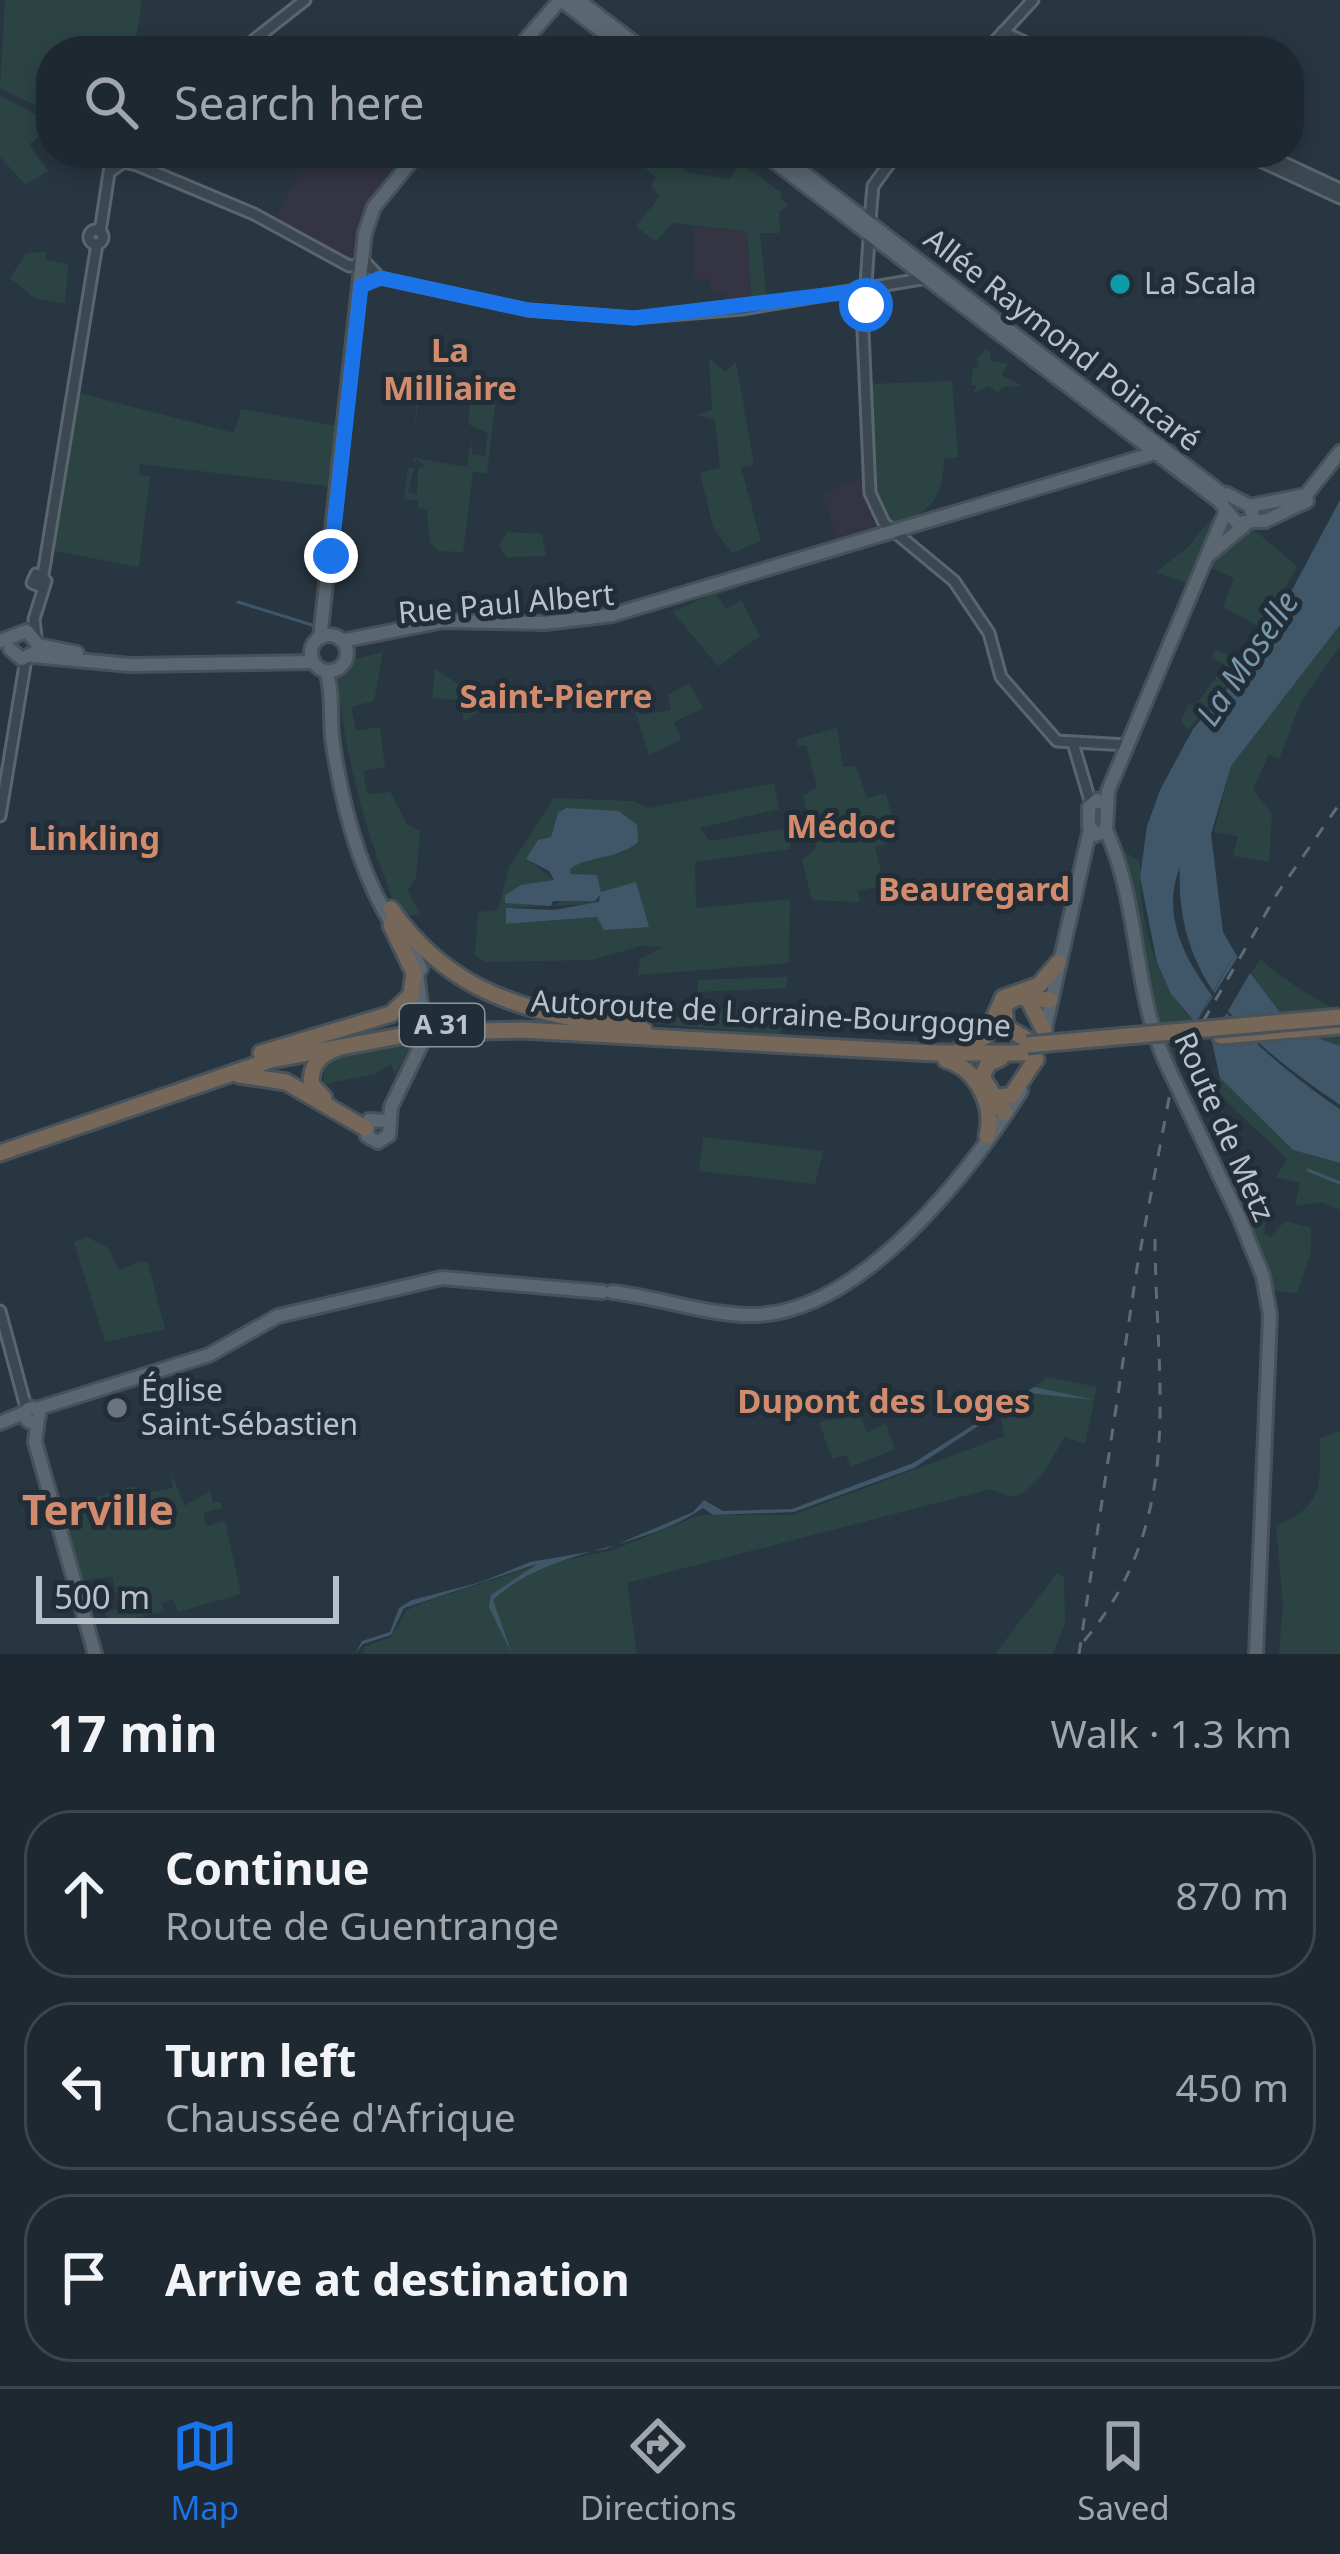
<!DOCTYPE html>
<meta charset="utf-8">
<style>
:root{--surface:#1e2831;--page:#2b343d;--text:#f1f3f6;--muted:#a1a6ab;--line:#3c444d;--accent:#1a73e8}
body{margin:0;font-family:"Noto Sans",sans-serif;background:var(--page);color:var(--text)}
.scale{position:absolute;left:36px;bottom:30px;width:303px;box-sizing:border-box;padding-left:12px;border:6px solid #b9c2cb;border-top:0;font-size:33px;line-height:42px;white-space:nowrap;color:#b9c2cb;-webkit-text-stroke:9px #212d37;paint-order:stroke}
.stop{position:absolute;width:36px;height:36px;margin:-27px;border:9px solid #1a73e8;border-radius:50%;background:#fff}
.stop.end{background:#1a73e8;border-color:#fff;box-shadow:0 3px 12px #0008}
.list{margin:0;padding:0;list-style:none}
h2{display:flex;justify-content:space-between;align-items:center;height:156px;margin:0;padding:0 48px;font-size:51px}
h2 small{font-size:39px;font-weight:400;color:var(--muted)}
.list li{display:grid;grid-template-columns:78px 1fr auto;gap:36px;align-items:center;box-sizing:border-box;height:168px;margin:0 24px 24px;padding:0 24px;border:3px solid var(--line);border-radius:48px}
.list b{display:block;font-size:45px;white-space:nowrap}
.list p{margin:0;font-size:39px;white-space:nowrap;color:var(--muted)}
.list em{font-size:39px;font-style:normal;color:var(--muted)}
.icon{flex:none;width:66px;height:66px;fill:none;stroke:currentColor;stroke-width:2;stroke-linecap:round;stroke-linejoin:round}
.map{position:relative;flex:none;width:1340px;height:1654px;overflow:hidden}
.search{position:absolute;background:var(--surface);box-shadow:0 6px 18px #0003;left:36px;right:36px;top:36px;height:132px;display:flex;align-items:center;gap:30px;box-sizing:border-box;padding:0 42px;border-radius:48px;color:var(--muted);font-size:45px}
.sheet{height:732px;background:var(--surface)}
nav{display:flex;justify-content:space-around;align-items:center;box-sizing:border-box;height:168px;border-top:3px solid var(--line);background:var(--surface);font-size:33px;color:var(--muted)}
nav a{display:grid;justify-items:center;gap:6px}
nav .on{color:var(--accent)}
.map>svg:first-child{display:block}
.medical{fill:#343442}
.green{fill:#2b4443;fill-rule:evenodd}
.water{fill:#3f5769}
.pier{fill:#283641}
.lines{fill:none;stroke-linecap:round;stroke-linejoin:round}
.stream{stroke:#3f5769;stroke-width:3}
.minor-casing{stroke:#5a656e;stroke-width:15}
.major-casing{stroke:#46515a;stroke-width:18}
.highway-casing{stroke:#47525b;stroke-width:21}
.minor{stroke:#3c4851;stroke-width:9}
.major{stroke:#5a6771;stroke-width:12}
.highway{stroke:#776759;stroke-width:15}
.rail{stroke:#5e6c78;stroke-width:3;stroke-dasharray:12 12;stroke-linecap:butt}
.major-bridge-casing{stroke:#46515a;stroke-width:18;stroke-linecap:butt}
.highway-bridge-casing{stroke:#47525b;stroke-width:21;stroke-linecap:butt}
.major-bridge{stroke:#5a6771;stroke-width:12}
.highway-bridge{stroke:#776759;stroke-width:15}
.route{stroke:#1a73e8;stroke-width:15}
.culture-dot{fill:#0f9aa8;stroke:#212d37;stroke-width:4.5}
.worship-dot{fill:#6b7280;stroke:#212d37;stroke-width:4.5}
.labels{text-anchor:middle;stroke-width:10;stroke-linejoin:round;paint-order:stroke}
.shield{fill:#212d37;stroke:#8b959f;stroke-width:3}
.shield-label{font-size:27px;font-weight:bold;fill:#b9c2cb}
.poi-label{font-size:30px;fill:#b9c2cb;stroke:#212d37;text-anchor:start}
.street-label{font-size:30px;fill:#b9c2cb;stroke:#212d37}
.neighbourhood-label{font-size:33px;font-weight:bold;fill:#d28b6d;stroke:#212d37}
.water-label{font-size:33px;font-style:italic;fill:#7b97ac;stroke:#212d37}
.district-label{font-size:42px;font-weight:bold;fill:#d28b6d;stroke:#212d37}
</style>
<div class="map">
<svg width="1340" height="1654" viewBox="0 0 1340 1654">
<rect width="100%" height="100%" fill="#283641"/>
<g class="medical">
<polygon points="313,153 370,153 397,167 372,200 350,261 275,218"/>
<polygon points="694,226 747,231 752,303 727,307 727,292 710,292 710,279 693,279"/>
<polygon points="862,477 876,528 838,542 823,494"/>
</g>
<g class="green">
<polygon points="5,0 142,0 134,51 51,51 51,113 0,88"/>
<polygon points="0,96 51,122 50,130 29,144 48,171 26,185 0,157"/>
<polygon points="643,153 663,153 687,172 729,179 741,163 783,194 780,198 789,205 779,212 780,233 760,233 767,301 752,303 747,231 672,223 656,242 636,226 660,196 651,187 656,177 636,161"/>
<polygon points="47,252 46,260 68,264 65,304 34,298 10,278 26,253"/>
<polygon points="986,349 990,352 991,361 1008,364 1001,375 1023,386 1002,387 998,393 989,386 972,394 977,385 971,385 973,368 979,367 977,359"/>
<polygon points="709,358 725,372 736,362 754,465 741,468 761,541 732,553 713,527 700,473 720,468 715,420 695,415 712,410"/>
<path d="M 952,381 L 958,457 L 944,459 C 944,496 930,514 894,525 L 876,491 L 871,384 Z"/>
<polygon points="419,386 454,392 454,400 460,390 496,398 487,473 473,472 463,552 439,551 430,543 427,510 418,507 418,500 404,499 408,468 414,468 408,492 417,494 418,468 425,466 417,459 413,464 414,458 467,467 471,440 472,454 485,456 488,433 468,424 471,396 459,395 458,402 424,394 419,399 411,447"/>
<polygon points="79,393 234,433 241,409 337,426 335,487 140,464 139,475 150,477 139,567 50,550"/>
<polygon points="1218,511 1190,584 1156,572 1188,547"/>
<polygon points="1253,529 1297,566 1258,637 1253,632 1258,626 1223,607 1234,578 1209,567 1236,536"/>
<polygon points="507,532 542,534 546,556 506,557 499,545"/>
<polygon points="734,583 739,588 717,595 726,609 741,600 760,636 718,666 673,612"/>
<polygon points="1340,625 1340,646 1301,702 1279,759 1269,754 1253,789 1272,814 1269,862 1233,856 1238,836 1214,832 1231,766"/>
<polygon points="1248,645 1248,659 1188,730 1181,721 1188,704 1195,706 1225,665 1212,658 1215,649 1237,659"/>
<path d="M 383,652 L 374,701 L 351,707 L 356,731 L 380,727 L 385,767 L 363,771 L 367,794 L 390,792 L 407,824 L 420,831 L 416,878 L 407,890 L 421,915 L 400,916 C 366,835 348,769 337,681 L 355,659 Z"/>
<polygon points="435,669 482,699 483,709 463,722 463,700 432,698"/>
<polygon points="689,683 703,708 674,722 681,740 649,755 633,704 640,715 671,710 668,695"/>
<polygon points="837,728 843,767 856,766 867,798 886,793 897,841 875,847 884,885 858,891 860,902 812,900 802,860 816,848 803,796 817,787 806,745 798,746 797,739"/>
<path d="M 774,783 L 779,809 L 700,828 L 710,841 L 790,828 L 790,849 L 695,862 L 696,908 L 790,899 L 789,963 L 638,975 L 640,959 L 664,947 L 640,946 L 592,960 L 485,962 L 475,955 L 478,912 L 498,910 L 509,867 L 554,798 L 632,801 L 649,808 ZM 558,813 L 627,852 L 579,860 L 570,868 L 571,875 L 597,875 L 601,888 L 550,906 L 505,902 L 554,880 L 526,858 L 551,837 ZM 601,893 L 598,917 L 507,924 L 506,908 L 595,904 Z"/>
<path d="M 1121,849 L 1140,862 C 1139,917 1153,982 1194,1021 L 1167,1079 C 1122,1009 1147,923 1121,849 Z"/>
<path d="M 1261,959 C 1271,971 1326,1008 1340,1010 L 1340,1046 L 1294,1029 L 1250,974 Z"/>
<polygon points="788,977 786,988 697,992 698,980"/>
<polygon points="726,1011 784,1011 781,1035 637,1022"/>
<polygon points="411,1044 395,1076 391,1064 375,1074 324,1084 324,1061 329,1057"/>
<path d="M 1220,1078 L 1293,1150 L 1340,1163 L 1340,1210 L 1321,1202 L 1295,1206 L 1300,1183 L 1276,1177 L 1287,1159 C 1263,1134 1229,1108 1211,1083 Z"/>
<polygon points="703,1137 823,1151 815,1184 699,1171"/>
<polygon points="1257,1205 1267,1216 1264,1233 1270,1237 1285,1221 1311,1228 1311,1252 1297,1293 1274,1291 1249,1224"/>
<polygon points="87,1237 108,1248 119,1271 140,1261 148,1263 165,1329 105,1342 74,1242"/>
<polygon points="1047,1377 1097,1387 1085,1444 1065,1437 1042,1475 1024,1493 1010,1497 991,1489 627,1583 637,1654 363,1654 364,1647 391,1637 407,1610 427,1601 525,1569 613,1550 700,1515 792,1515 1005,1436 1000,1415"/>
<polygon points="860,1415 867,1433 886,1423 895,1449 851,1467 846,1455 832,1459 819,1422"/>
<path d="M 1340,1431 L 1340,1654 L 1279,1654 L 1283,1605 L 1276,1526 C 1324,1506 1320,1486 1320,1438 Z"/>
<polygon points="171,1471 184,1506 210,1491 213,1503 221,1502 222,1508 203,1513 207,1526 225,1521 241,1594 178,1612 173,1599 162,1603 164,1611 110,1623 105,1613 120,1608 112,1576 82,1581 59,1508 134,1486 137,1495 173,1488"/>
<polygon points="1057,1573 1064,1577 1065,1623 1053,1654 995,1654"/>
</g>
<g class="water">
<path d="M 1340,500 L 1340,625 L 1231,766 L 1211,834 L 1223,932 L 1237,956 L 1293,1029 L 1340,1046 L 1340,1105 C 1251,1044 1174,983 1180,867 C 1141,960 1275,1065 1340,1109 L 1340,1163 L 1293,1150 L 1220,1078 L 1212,1042 L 1171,994 L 1157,963 L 1140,877 L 1147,826 L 1160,790 L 1193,729 L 1259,652 Z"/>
<path d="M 566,808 L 619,811 L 637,825 L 638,842 C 618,860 589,855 570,869 L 571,874 L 597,875 L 601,892 L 636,882 L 649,927 L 604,930 L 597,917 L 506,924 L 506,908 L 553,910 L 599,902 L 600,895 L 594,901 L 553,901 L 551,906 L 505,903 L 505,895 L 521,885 L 554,880 L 549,871 L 526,859 L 538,840 L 551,837 L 558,813 Z"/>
<path d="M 1034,1387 L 1095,1400 L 1029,1393 L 914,1468 L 794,1512 L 713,1515 L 703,1508 C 641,1551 547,1548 493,1600 L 512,1654 L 489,1607 L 491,1595 L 537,1564 L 404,1608 L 391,1635 L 363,1644 L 355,1654 L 362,1641 L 390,1632 L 399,1608 L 412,1600 L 481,1582 L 530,1562 L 606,1549 L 693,1512 L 704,1500 L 723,1511 L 792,1509 L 913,1463 Z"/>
</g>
<polygon class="pier" points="1237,950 1196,1023 1241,952 1253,968 1222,1021 1319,1032 1204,1041 1194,1025"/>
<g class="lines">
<g class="stream">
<polyline points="238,602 312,625"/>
<polyline points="1308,1170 1340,1183"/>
</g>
<g class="minor-casing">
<g id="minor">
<polyline points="1003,32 1044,51"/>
<polyline points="997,39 1023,51"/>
<polyline points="240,51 305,0"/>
<polyline points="986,51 1033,0"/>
<polyline points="897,153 873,186 871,208 863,331 870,493 884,523 954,581 989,633 1001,677 1057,741 1128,745"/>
<polyline points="1243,153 1340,198"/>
<polyline points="1263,153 1340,189"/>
<polyline points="112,170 124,162 137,165 254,214 349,266 367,264 380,278"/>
<circle cx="96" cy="237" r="7"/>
<polyline points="100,232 112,153"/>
<polyline points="380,278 528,310 634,318 742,309 933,277"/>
<polyline points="43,575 97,244"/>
<polyline points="36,637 34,619 46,581 36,574 32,583 42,587"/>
<polyline points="1073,743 1091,804"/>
<polyline points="0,816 26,659"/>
<polyline points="0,1311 27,1411"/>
</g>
</g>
<g class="major-casing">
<g id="major">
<polyline points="561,0 628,51"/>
<polyline points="578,0 645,51"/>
<polyline points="516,51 560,0"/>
<polyline points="763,153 1219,501 1237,523 1254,521 1250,506 1227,494 1219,501"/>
<polyline points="778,153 1220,492"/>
<polyline points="1250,506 1306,495 1340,452"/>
<polyline points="1254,521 1265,521 1307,501"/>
<polyline points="1209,555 1244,526"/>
<circle cx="329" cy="653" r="18"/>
<polyline points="320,638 365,233 374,207 418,153"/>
<polyline points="0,641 27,631 38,645"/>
<polyline points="342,641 443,621 545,623 612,615 1155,453 1160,446"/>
<polyline points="38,645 77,653"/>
<polyline points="10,649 22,659 37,651"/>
<polyline points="33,656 130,665 313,662"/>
<path d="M 326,671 C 333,691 330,716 332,737 C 341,802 359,872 394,928"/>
<polyline points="1106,805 1097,800 1089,807 1089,826 1096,835 1106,830 1108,791 1226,511"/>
<path d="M 1106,830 C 1140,904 1132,988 1166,1063"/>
<polyline points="401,929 421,969"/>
<polyline points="416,966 423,1018"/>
<polyline points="1044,1033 1090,829"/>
<polyline points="388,1121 369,1120 367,1136 378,1142 389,1135 391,1107 422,1043"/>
<polyline points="1239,1217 1263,1276 1270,1315 1256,1654"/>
<path d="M 612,1292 C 659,1297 708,1316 756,1315 C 863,1311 969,1173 1021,1091"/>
<circle cx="32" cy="1415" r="7"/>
<polyline points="36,1409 209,1355 278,1316 442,1278 603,1292"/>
<polyline points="38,1419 35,1442 95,1654"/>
<polyline points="0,1423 26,1412"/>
</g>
</g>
<g class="highway-casing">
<g id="highway">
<path d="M 391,909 C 440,980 506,1007 589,1021 C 607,1024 628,1022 644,1030"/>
<polyline points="1028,999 1044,1030"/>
<polyline points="1221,1036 1340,1026"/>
<polyline points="1026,1039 1006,1027 1004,1005 1017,997 1050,1000"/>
<polyline points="961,1048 986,1036 1003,998 1039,985 1058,963"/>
<polyline points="261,1053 391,1014 411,995 414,973 391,925"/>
<polyline points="1001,1058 988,1064 982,1077 1005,1113"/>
<path d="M 946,1060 C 977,1069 995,1105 987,1136"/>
<polyline points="239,1075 286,1082 365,1128"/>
<polyline points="994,1097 1011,1096 1036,1059"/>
<path d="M 324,1098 L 311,1084 C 311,1066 318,1055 336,1049"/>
<polyline points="0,1153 271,1060 416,1033 522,1030 934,1053 1027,1053"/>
</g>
</g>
<use href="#minor" class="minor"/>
<use href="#major" class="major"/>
<use href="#highway" class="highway"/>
<g class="rail">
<path d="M 1084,1641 C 1190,1516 1154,1379 1155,1228"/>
<polyline points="1079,1654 1137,1268 1171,1088 1190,1044 1277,894 1340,803"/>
</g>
<g class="major-bridge-casing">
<g id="major-bridge">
<polyline points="422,1043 427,1018"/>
<polyline points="1166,1063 1239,1217"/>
</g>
</g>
<g class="highway-bridge-casing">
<polyline id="highway-bridge" points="1027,1045 1340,1017"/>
</g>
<use href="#major-bridge" class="major-bridge"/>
<use href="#highway-bridge" class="highway-bridge"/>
</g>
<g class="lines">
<polyline class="route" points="331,556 361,286 381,278 528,310 634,318 867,290 866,305"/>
</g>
<circle class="culture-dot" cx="1120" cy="284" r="12"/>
<circle class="worship-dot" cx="117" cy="1408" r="12"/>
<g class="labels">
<rect class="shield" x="400" y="1004" width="84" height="42" rx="9"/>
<g class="shield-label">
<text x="442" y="1034">A 31</text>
</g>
<g class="poi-label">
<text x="1144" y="294">La Scala</text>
<text x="141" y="1401">Église<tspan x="141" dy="34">Saint-Sébastien</tspan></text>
</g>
<g class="street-label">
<text transform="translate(1062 340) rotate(38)" y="10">Allée Raymond Poincaré</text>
<text transform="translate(506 604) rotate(-5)" y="10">Rue Paul Albert</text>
<text transform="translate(771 1014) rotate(3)" y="10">Autoroute de Lorraine-Bourgogne</text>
<text transform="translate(1224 1127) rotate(66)" y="10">Route de Metz</text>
</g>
<g class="neighbourhood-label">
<text x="450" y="362">La<tspan x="450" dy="38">Milliaire</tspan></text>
<text x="556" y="708">Saint-Pierre</text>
<text x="841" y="838">Médoc</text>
<text x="94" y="850">Linkling</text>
<text x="974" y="901">Beauregard</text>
<text x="884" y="1413">Dupont des Loges</text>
</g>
<g class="water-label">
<text transform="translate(1247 658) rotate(-56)" y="12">La Moselle</text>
</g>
<g class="district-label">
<text x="98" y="1525">Terville</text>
</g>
</g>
</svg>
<div class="scale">500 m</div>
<div class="stop" style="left:866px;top:305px"></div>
<div class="stop end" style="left:331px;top:556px"></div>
<div class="search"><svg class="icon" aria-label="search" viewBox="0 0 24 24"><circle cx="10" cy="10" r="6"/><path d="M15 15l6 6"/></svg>Search here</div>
</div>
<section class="sheet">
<h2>17 min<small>Walk · 1.3 km</small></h2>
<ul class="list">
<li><svg class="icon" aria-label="ahead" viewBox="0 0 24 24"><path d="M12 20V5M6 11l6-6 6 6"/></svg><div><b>Continue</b><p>Route de Guentrange</p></div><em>870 m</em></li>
<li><svg class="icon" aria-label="left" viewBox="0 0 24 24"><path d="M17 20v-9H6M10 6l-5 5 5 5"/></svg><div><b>Turn left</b><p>Chaussée d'Afrique</p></div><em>450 m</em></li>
<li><svg class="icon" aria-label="arrive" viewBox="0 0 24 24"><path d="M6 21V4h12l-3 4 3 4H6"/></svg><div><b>Arrive at destination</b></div></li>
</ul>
</section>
<nav>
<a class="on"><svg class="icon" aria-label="map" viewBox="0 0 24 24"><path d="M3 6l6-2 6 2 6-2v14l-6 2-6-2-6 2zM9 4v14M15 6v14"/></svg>Map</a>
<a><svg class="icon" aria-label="directions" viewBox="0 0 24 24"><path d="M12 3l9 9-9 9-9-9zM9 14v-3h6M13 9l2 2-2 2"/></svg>Directions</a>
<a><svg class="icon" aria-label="saved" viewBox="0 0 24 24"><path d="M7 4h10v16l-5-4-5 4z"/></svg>Saved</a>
</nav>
